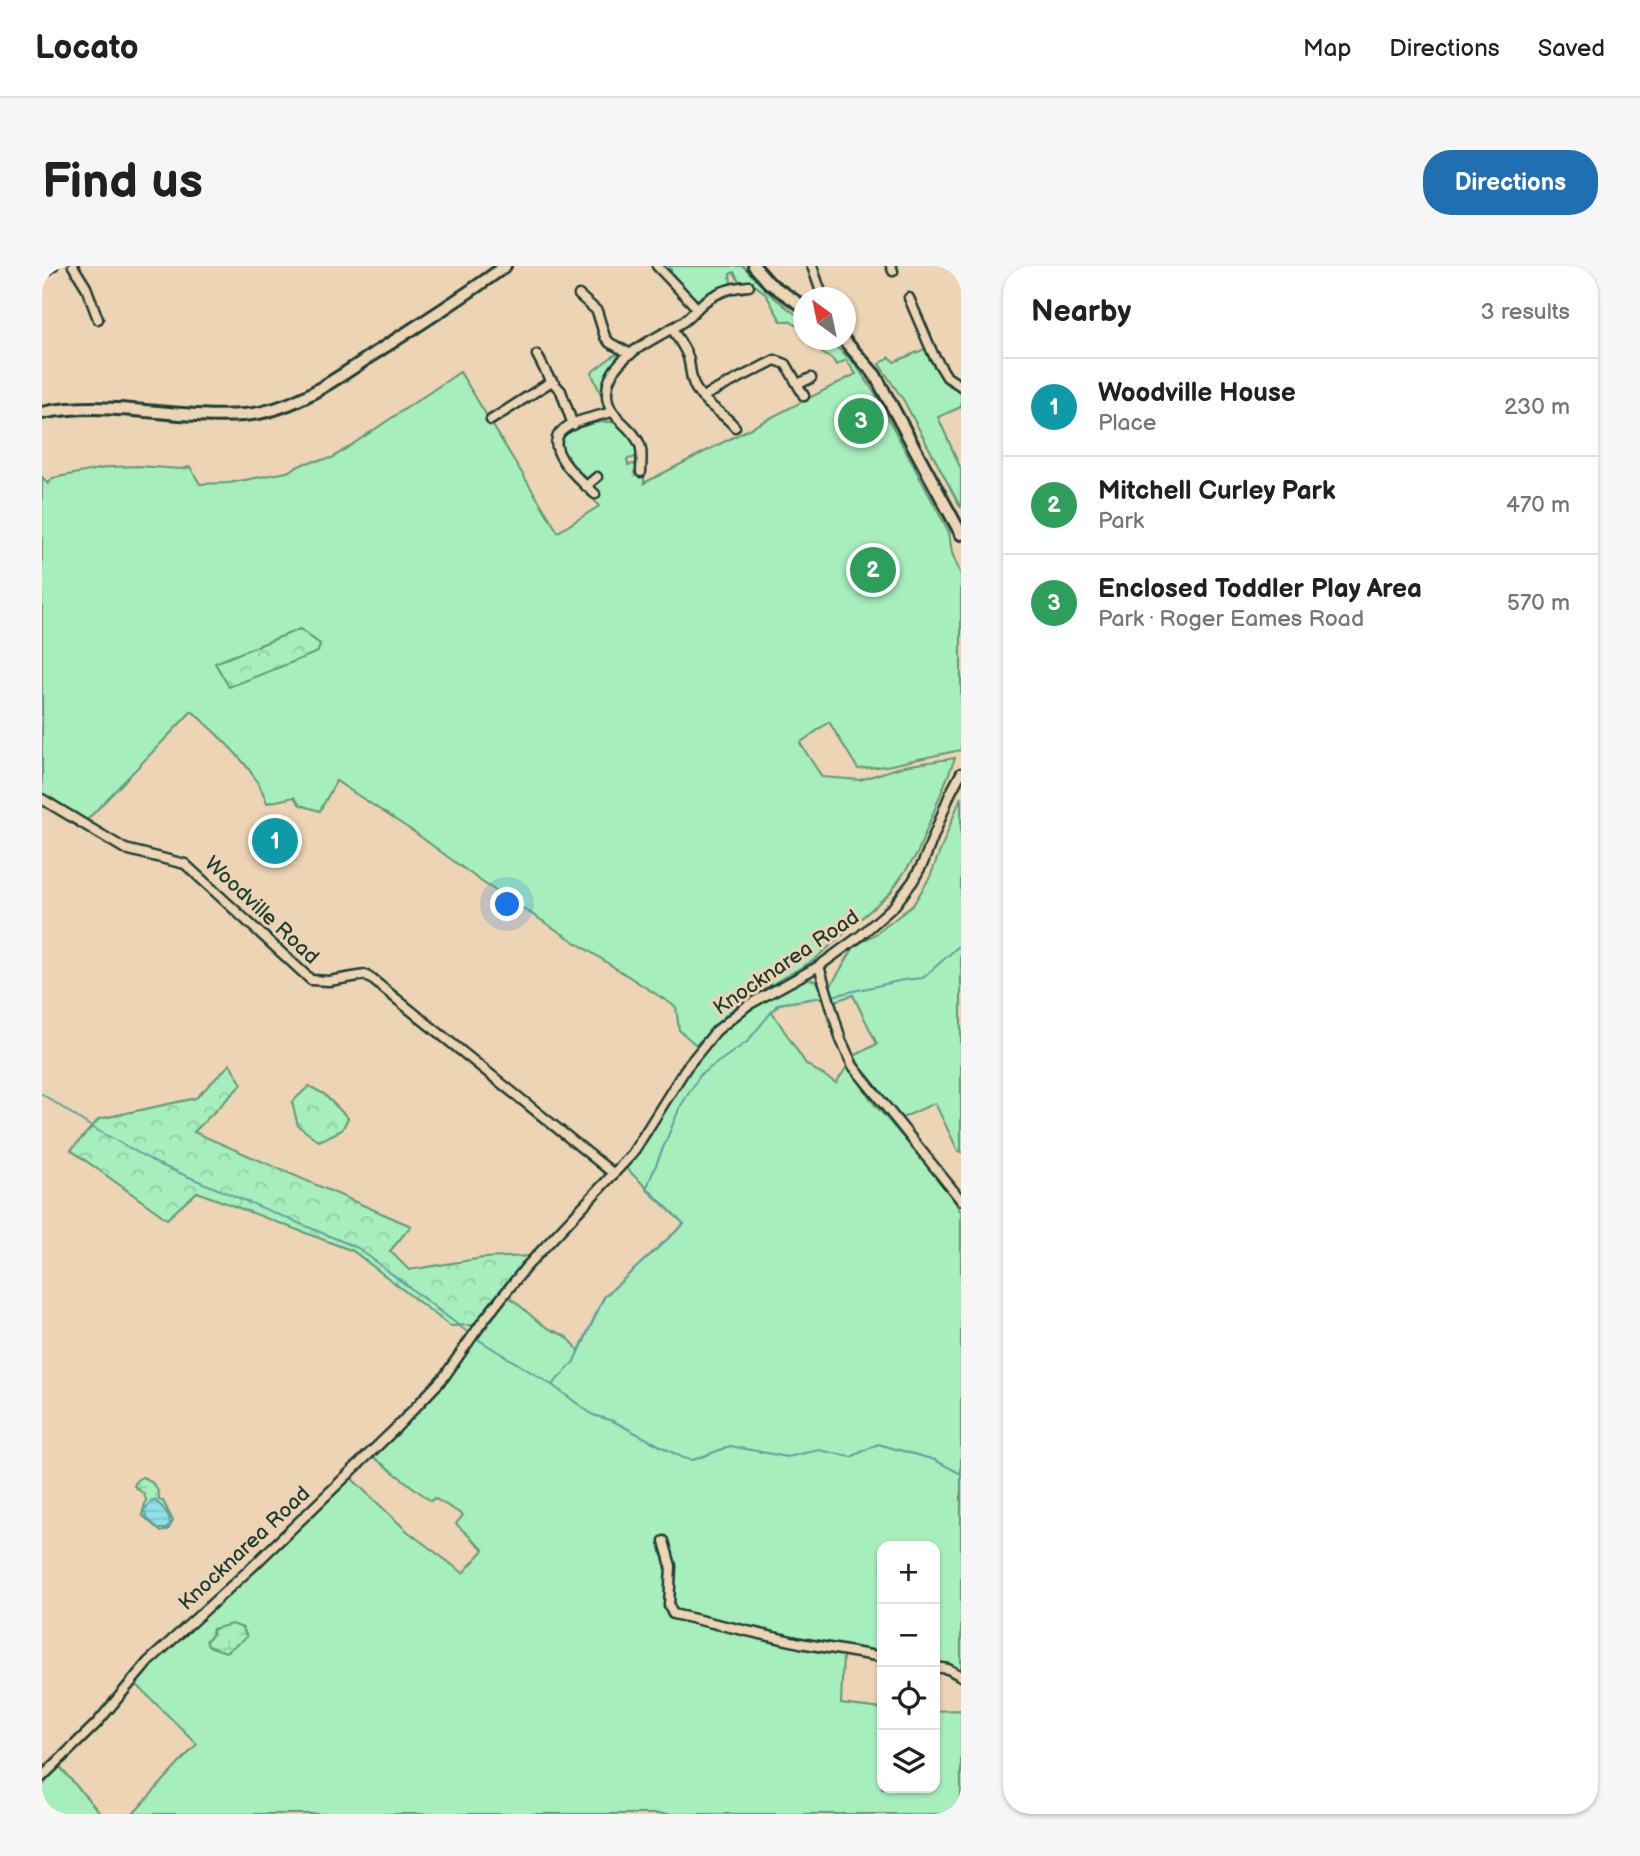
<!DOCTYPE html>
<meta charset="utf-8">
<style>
:root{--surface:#fff;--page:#f6f6f6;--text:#202124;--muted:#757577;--line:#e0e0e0;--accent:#1f6fb2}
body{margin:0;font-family:"Balsamiq Sans",sans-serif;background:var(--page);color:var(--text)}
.controls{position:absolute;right:21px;bottom:21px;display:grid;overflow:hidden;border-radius:14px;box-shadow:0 2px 5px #0004}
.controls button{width:63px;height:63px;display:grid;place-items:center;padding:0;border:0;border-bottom:2px solid var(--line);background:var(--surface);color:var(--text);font:35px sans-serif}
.compass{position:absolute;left:751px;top:21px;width:63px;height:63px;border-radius:50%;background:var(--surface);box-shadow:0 2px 5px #0004;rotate:327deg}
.you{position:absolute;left:466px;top:639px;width:24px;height:24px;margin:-18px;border:5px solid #fff;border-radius:50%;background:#1a73e8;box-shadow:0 0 0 10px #1a73e833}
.badge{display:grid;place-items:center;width:46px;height:46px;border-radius:50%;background:var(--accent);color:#fff;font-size:23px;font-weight:700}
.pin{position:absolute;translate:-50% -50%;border:4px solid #fff;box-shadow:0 2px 7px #0006}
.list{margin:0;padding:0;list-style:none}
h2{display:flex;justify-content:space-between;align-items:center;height:91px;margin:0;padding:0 28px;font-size:30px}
h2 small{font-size:23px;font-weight:400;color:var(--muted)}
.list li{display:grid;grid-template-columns:46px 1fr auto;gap:21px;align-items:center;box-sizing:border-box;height:98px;padding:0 28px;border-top:2px solid var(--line)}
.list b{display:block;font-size:26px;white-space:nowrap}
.list p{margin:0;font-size:23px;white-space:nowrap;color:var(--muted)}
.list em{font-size:23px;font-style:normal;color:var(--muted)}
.icon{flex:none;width:38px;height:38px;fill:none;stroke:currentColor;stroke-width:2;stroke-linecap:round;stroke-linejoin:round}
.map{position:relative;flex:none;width:919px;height:1548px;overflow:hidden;border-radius:28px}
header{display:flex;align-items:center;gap:42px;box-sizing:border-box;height:98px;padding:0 35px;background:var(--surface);border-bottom:2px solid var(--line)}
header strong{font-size:33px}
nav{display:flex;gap:38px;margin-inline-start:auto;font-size:24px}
.intro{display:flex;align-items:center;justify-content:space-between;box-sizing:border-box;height:168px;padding:0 42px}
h1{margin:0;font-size:49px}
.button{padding:18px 32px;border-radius:28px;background:var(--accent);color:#fff;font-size:24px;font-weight:700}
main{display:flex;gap:42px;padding:0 42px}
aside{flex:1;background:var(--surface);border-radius:28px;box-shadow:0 2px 5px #0004}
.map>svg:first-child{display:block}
.green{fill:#a6eebc;stroke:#629678;stroke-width:2}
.forest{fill:url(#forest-crowns);stroke:#629678;stroke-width:2}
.wetland{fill:url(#wetland-marsh);stroke:#629678;stroke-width:2}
.water{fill:url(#water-rules);stroke:#629fa0;stroke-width:2}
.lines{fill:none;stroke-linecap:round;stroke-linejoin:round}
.stream{stroke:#629fa0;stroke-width:2}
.minor-casing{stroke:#1f3d34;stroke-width:13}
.major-casing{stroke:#1f3d34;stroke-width:16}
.minor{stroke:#ecd4b4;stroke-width:8}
.major{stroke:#ecd4b4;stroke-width:10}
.labels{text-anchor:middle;stroke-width:6;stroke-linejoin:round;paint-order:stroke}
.street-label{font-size:21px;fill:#1f3d34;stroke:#ecd4b4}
</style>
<header>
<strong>Locato</strong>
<nav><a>Map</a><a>Directions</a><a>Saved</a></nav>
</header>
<div class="intro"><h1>Find us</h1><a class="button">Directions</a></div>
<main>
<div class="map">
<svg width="919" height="1548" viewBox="0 0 919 1548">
<defs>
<pattern id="forest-crowns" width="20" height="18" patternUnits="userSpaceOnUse" patternTransform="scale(1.75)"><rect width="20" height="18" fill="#a6eebc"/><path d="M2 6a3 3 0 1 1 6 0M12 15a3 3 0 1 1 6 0" fill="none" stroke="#8ecda2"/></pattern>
<pattern id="wetland-marsh" width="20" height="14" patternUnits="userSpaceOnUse" patternTransform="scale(1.75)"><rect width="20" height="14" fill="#a6eebc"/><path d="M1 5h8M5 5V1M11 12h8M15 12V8" fill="none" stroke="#8ecda2"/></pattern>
<pattern id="water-rules" width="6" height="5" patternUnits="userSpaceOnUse" patternTransform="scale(1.75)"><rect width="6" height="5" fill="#8fe0e8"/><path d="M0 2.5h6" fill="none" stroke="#7bc1c8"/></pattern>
</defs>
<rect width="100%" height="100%" fill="#ecd4b4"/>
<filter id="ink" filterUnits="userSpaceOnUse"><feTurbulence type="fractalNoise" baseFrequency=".0143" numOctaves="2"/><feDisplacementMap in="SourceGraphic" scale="14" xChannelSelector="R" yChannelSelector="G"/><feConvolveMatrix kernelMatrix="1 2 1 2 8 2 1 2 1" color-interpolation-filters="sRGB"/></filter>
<g filter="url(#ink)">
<g class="green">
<polygon points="627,0 701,0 729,29 761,54 761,63 747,55 739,55 723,27 707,15 697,15 692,6 688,8 689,18 655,34 634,15"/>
<path d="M 771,74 L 787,74 L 813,98 L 832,126 L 907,266 L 910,287 L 919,309 L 919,484 L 844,500 L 816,503 L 787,456 L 758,477 L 780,511 L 818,514 L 862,500 L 913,492 L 875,588 L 848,627 L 772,694 L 694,739 L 654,779 L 637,764 L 634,741 L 440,616 L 372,566 L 294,515 L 278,545 L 258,539 L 252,531 L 225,537 C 213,500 177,471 150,445 L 45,554 L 0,527 L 0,211 L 6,218 L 11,212 L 68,201 L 96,200 L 140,203 L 148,201 L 158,218 L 187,217 L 245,206 L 263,197 L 290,192 L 418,106 L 516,266 L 557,240 L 552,234 L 557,226 L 551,219 L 554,209 L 542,213 C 530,204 515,187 521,171 C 529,164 536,161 546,159 C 577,150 585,158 598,187 L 591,192 L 585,193 L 586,199 L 592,198 L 595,202 L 592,206 L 594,210 L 602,210 L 602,217 L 814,108 L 804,94 L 795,99 L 790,93 L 780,87 Z"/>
<path d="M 885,82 C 893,100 902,114 919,125 L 919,141 L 896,151 L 919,203 L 919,242 L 862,135 L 837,98 L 848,91 L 852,96 Z"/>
<polygon points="575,87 576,92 560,117 561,133 550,108 551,105"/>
<polygon points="919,531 919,886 916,885 893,837 860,852 826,814 812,790 835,778 811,729 793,735 788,721 812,681 835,667 871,639 888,611"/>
<path d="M 767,713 L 774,715 L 781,731 L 737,738 L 730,746 L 764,798 L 794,817 L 806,799 L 832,838 L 904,921 L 919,946 L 919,1405 L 893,1397 L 893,1280 L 840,1280 L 840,1387 L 704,1361 L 703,1368 L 801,1389 L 799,1438 L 840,1443 L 840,1522 L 893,1522 L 893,1445 L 919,1444 L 919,1548 L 91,1548 L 155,1478 L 93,1417 L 111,1397 L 308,1211 L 365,1265 L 421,1307 L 442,1284 L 414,1258 L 421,1249 L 392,1232 L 389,1235 L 330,1190 C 363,1160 413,1109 434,1070 L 437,1071 L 467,1031 C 478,1039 488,1049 498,1057 C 515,1070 523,1063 537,1086 L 562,1031 L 642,958 L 584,902 C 625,855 644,791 695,751 C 714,735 738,725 760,714 Z"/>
<polygon points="17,1500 59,1548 0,1548 0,1520"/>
</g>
<g class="forest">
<polygon points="258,363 278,378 276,386 187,421 173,397"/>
<polygon points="188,798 200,818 152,866 369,960 348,985 367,1004 441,992 490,990 433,1059 408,1060 311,985 155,926 125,953 29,884 57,853 154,832"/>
<polygon points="267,820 282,828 306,852 300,864 277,875 256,860 250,836"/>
</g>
<g class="wetland">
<path d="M 100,1211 C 110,1214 118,1224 117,1234 L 121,1235 L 131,1255 L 126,1264 L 119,1266 L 100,1249 L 104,1234 L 102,1228 L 92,1220 L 95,1214 Z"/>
<polygon points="190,1358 201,1362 205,1371 184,1386 166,1380 164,1374 169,1371 171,1363"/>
</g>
<path class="water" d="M 111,1234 C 119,1238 129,1249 128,1259 L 124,1263 L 116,1263 L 105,1252 L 102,1244 Z"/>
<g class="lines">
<g class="stream">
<polyline points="790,730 861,714 881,712 919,678"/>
<polyline points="0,828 48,860 116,898 316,982 428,1068"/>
<polyline points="432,1071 510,1119 551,1149 571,1155 641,1192 651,1194 688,1180 745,1191 777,1184 809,1191 836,1178 893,1194 919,1208"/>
<polyline points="511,1118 531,1097 562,1031 642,958 604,923 638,841 659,808 705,776 736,738 781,731"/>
</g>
<g class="minor-casing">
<g id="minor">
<polyline points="31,0 44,21 56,53"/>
<polyline points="615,0 655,42"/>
<polyline points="770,0 781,32"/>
<polyline points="849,0 851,5"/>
<polyline points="0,8 11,0"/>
<polyline points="537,29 555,45 563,71 568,77 589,88"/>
<polyline points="867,32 891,88 905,111 919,120"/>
<path d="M 630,62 C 635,72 642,80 646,91 C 649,102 648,113 654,123 C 665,141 681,146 693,161"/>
<polyline points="495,89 507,112 519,125 531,159"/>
<polyline points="756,118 769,112"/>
<polyline points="660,131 733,94 744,98 762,130"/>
<polyline points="449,154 510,115"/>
<path d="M 599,206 C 599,197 601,187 598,179 C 590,158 563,151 565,126 C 567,88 616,73 642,55 C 649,50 655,42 662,36 C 675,26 691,21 707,20"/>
<polyline points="544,220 555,211"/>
<path d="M 553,228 C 540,216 497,181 522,163 C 535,153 555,151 569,146"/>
<polyline points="0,533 83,583 143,598 269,714 287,715 323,709 331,714 572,908"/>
<polyline points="777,700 799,774 811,800 919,934"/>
<polyline points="622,1275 629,1300 627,1340 631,1348 758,1377 840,1391"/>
<polyline points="893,1401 906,1403 919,1410"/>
<polyline points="0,1511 55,1457 106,1396 209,1302 353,1163 402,1111 441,1055 484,1001 590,888 644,802 674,765 706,739 777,700 818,670 852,640 871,615 881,597 908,528 919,507"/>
</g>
</g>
<g class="major-casing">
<g id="major">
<polyline points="712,0 727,17 762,41"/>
<polyline points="802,74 833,109 919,268"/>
<path d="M 0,147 C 66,133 135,154 202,149 C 255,145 300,108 344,80 C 384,54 425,29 463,0"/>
</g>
</g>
<use href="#minor" class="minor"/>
<use href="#major" class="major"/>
</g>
</g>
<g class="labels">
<g class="street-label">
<text transform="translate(220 644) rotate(43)" y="7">Woodville Road</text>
<text transform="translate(744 696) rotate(-34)" y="7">Knocknarea Road</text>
<text transform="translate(202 1282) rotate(-43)" y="7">Knocknarea Road</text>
</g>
</g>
</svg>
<div class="controls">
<button>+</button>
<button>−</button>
<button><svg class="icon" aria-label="locate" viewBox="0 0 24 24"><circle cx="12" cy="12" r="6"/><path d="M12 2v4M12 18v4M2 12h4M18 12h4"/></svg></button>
<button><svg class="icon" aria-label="layers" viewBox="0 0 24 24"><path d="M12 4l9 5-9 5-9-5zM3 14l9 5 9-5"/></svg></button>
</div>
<svg class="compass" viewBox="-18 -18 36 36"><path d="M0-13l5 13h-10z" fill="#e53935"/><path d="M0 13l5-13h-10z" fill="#757577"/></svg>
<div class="you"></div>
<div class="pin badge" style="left:233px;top:575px;background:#0f9aa8">1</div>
<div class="pin badge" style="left:831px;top:304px;background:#2e9e5b">2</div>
<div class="pin badge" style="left:819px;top:155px;background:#2e9e5b">3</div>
</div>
<aside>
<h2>Nearby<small>3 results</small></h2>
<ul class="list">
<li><span class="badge" style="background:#0f9aa8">1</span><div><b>Woodville House</b><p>Place</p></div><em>230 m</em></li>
<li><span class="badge" style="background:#2e9e5b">2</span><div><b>Mitchell Curley Park</b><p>Park</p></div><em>470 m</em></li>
<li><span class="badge" style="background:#2e9e5b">3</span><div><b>Enclosed Toddler Play Area</b><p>Park · Roger Eames Road</p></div><em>570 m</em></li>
</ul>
</aside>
</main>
